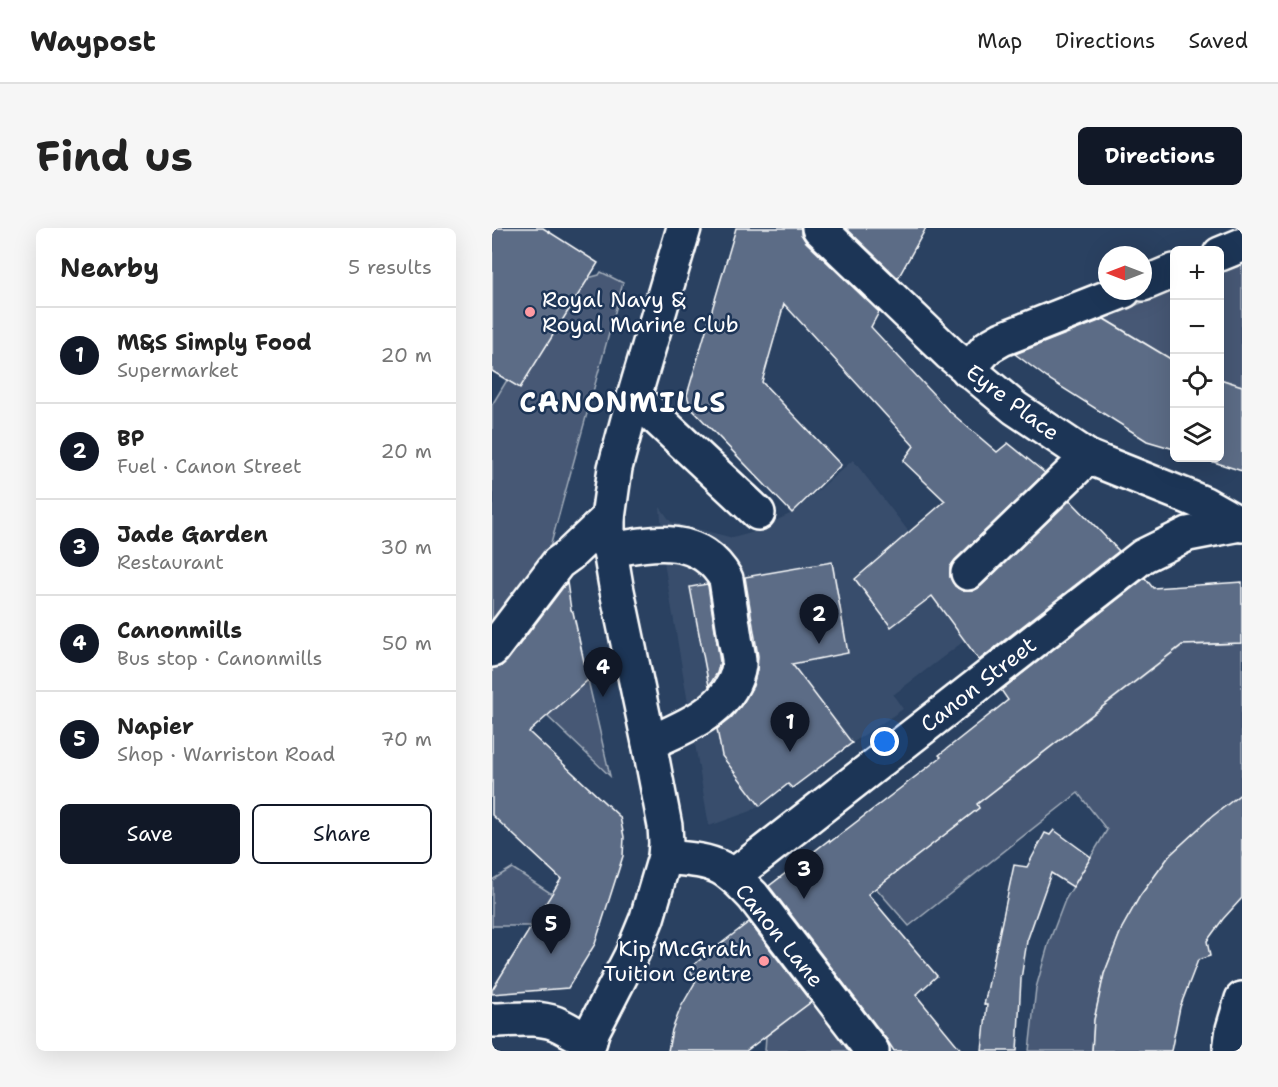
<!DOCTYPE html>
<meta charset="utf-8">
<style>
:root{--surface:#fff;--page:#f6f6f6;--text:#222;--muted:#767676;--line:#e0e0e0;--accent:#111827}
body{margin:0;font-family:"Shantell Sans",sans-serif;background:var(--page);color:var(--text)}
.controls{position:absolute;right:18px;top:18px;display:grid;overflow:hidden;border-radius:9px;box-shadow:0 6px 24px #0002}
.controls button{width:54px;height:54px;display:grid;place-items:center;padding:0;border:0;border-bottom:2px solid var(--line);background:var(--surface);color:var(--text);font:30px sans-serif}
.compass{position:absolute;left:606px;top:18px;width:54px;height:54px;border-radius:50%;background:var(--surface);box-shadow:0 6px 24px #0002;rotate:270deg}
.you{position:absolute;left:393px;top:514px;width:21px;height:21px;margin:-15px;border:4px solid #fff;border-radius:50%;background:#1a73e8;box-shadow:0 0 0 9px #1a73e833}
.badge{display:grid;place-items:center;width:39px;height:39px;border-radius:50%;background:var(--accent);color:#fff;font-size:20px;font-weight:700}
.pin{position:absolute;translate:-50% -50px;filter:drop-shadow(0 2px 3px #0008)}
.pin::after{content:'';position:absolute;top:32px;width:21px;height:18px;background:inherit;clip-path:polygon(0 0,100% 0,50% 100%)}
.list{margin:0;padding:0;list-style:none}
h2{display:flex;justify-content:space-between;align-items:center;height:78px;margin:0;padding:0 24px;font-size:26px}
h2 small{font-size:20px;font-weight:400;color:var(--muted)}
.list li{display:grid;grid-template-columns:39px 1fr auto;gap:18px;align-items:center;box-sizing:border-box;height:96px;padding:0 24px;border-top:2px solid var(--line)}
.list b{display:block;font-size:22px;white-space:nowrap}
.list p{margin:0;font-size:20px;white-space:nowrap;color:var(--muted)}
.list em{font-size:20px;font-style:normal;color:var(--muted)}
.actions{display:flex;gap:12px;padding:18px 24px}
.actions a{flex:1;padding:14px 0;border:2px solid var(--accent);border-radius:9px;text-align:center;font-size:21px;color:var(--accent)}
.actions .main{background:var(--accent);color:#fff}
.icon{flex:none;width:33px;height:33px;fill:none;stroke:currentColor;stroke-width:2;stroke-linecap:round;stroke-linejoin:round}
.map{position:relative;flex:none;width:750px;height:823px;overflow:hidden;border-radius:9px}
header{display:flex;align-items:center;gap:36px;box-sizing:border-box;height:84px;padding:0 30px;background:var(--surface);border-bottom:2px solid var(--line)}
header strong{font-size:28px}
nav{display:flex;gap:33px;margin-inline-start:auto;font-size:21px}
.intro{display:flex;align-items:center;justify-content:space-between;box-sizing:border-box;height:144px;padding:0 36px}
h1{margin:0;font-size:42px}
.button{padding:15px 27px;border-radius:9px;background:var(--accent);color:#fff;font-size:21px;font-weight:700}
main{display:flex;gap:36px;padding:0 36px}
aside{flex:1;background:var(--surface);border-radius:9px;box-shadow:0 6px 24px #0002}
.map>svg:first-child{display:block}
.built{fill:#394e6c}
.green{fill:#465975;stroke:#a2acba;stroke-width:1.5}
.building{fill:#5b6c86;stroke:#fff;stroke-width:1.5}
.lines{fill:none;stroke-linecap:round;stroke-linejoin:round}
.minor-casing{stroke:#fff;stroke-width:38}
.major-casing{stroke:#fff;stroke-width:38}
.minor{stroke:#1d3557;stroke-width:33}
.major{stroke:#1d3557;stroke-width:33}
.poi-dot{fill:#ff9aa2;stroke:#1d3557;stroke-width:2}
.labels{text-anchor:middle;stroke-width:5;stroke-linejoin:round;paint-order:stroke}
.poi-label{font-size:22px;fill:#fff;stroke:#1d3557;text-anchor:start}
.street-label{font-size:22px;fill:#fff;stroke:#1d3557}
.district-label{font-size:28px;font-weight:bold;letter-spacing:1.5px;fill:#fff;stroke:#1d3557}
</style>
<header>
<strong>Waypost</strong>
<nav><a>Map</a><a>Directions</a><a>Saved</a></nav>
</header>
<div class="intro"><h1>Find us</h1><a class="button">Directions</a></div>
<main>
<aside>
<h2>Nearby<small>5 results</small></h2>
<ul class="list">
<li><span class="badge">1</span><div><b>M&amp;S Simply Food</b><p>Supermarket</p></div><em>20 m</em></li>
<li><span class="badge">2</span><div><b>BP</b><p>Fuel · Canon Street</p></div><em>20 m</em></li>
<li><span class="badge">3</span><div><b>Jade Garden</b><p>Restaurant</p></div><em>30 m</em></li>
<li><span class="badge">4</span><div><b>Canonmills</b><p>Bus stop · Canonmills</p></div><em>50 m</em></li>
<li><span class="badge">5</span><div><b>Napier</b><p>Shop · Warriston Road</p></div><em>70 m</em></li>
</ul>
<div class="actions"><a class="main">Save</a><a>Share</a></div>
</aside>
<div class="map">
<svg width="750" height="823" viewBox="0 0 750 823">
<rect width="100%" height="100%" fill="#2a4161"/>
<filter id="ink" filterUnits="userSpaceOnUse"><feTurbulence type="fractalNoise" baseFrequency=".0167" numOctaves="2"/><feDisplacementMap in="SourceGraphic" scale="12" xChannelSelector="R" yChannelSelector="G"/><feConvolveMatrix kernelMatrix="1 2 1 2 8 2 1 2 1" color-interpolation-filters="sRGB"/></filter>
<g filter="url(#ink)">
<polygon class="built" points="361,232 417,304 403,316 472,413 401,467 411,481 360,515 300,560 296,556 259,583 217,598 173,340 168,279 179,294 241,310 259,305 300,285"/>
<g class="green">
<polygon points="750,36 750,158 728,151 728,45"/>
<polygon points="109,44 131,55 57,323 0,402 0,177 15,152 28,159 96,50 107,47"/>
<polygon points="682,62 682,133 611,90"/>
<polygon points="700,410 704,417 750,415 750,565 717,591 678,627 648,668 630,700 612,746 602,792 600,823 537,823 544,760 557,714 573,672 615,602 586,565 417,698 384,660 487,580 485,576"/>
<polygon points="96,452 118,548 55,488"/>
<polygon points="20,640 60,666 39,698 0,698 0,652"/>
<polygon points="321,772 361,823 273,823 274,808"/>
</g>
<g class="building">
<polygon points="0,0 51,0 106,35 28,160 0,143"/>
<polygon points="244,0 309,0 309,6 314,14 387,84 379,99 457,183 505,224 516,215 553,245 463,332 458,339 458,349 463,358 471,363 480,363 489,358 578,272 627,323 487,432 440,368 399,399 363,351 453,273 411,233 422,218 292,76 270,154 349,237 300,285 199,180 195,167"/>
<polygon points="354,0 434,0 406,50"/>
<polygon points="612,91 682,133 682,221 655,213 555,150 523,126"/>
<polygon points="728,151 750,158 750,243 709,230 728,230"/>
<polygon points="340,334 356,425 300,436 360,515 300,560 296,556 268,578 230,528 225,501 239,490 251,475 261,458 265,442 266,428 253,349"/>
<polygon points="653,350 661,360 750,354 750,415 690,417 485,576 487,580 376,666 445,748 424,767 470,823 402,823 395,812 277,658 337,612 338,614 449,529 447,527 516,472 509,462"/>
<polygon points="75,354 79,382 81,384 84,397 96,452 37,504 128,589 132,609 131,628 103,716 76,760 0,766 0,762 69,651 0,587 0,440 8,439 15,433"/>
<polygon points="215,356 216,358 228,434 225,445 217,458 198,359"/>
<polygon points="750,565 750,670 731,691 715,713 718,728 706,732 688,779 679,823 600,823 602,792 612,746 630,700 648,668 678,627 717,591"/>
<polygon points="562,602 599,629 581,659 559,645 535,713 529,751 525,823 490,823 495,777 492,777 522,637 535,639 553,605 558,607"/>
<polygon points="257,694 319,774 254,823 176,823 180,802 189,779 205,751 196,741"/>
</g>
<g class="lines">
<g class="minor-casing">
<g id="minor">
<polyline points="728,26 750,17"/>
<polyline points="651,56 682,43"/>
<polyline points="476,142 496,119 510,111 632,63"/>
<polyline points="142,169 266,285"/>
<path d="M 118,322 C 162,314 208,305 234,351 C 237,370 240,390 243,410 C 244,418 248,429 247,437 C 241,481 192,499 157,515"/>
<polyline points="476,345 596,229"/>
<polyline points="0,422 66,335 77,327 116,290"/>
<path d="M 173,629 C 191,631 212,631 229,640 C 241,646 251,658 261,668 L 380,823"/>
<polyline points="241,648 651,328 696,306 748,296"/>
<path d="M 0,792 C 20,792 44,788 63,795 C 75,800 86,808 98,813"/>
<polyline points="738,823 741,801 750,771"/>
</g>
</g>
<g class="major-casing">
<g id="major">
<polyline points="327,0 458,126 523,180 596,229 694,268 713,276 750,297"/>
<polyline points="94,823 101,802 141,724 155,690 173,629 174,615 173,598 157,515 124,358 116,311 116,290 123,240 142,169 192,0"/>
</g>
</g>
<use href="#minor" class="minor"/>
<use href="#major" class="major"/>
</g>
</g>
<g class="poi-dot">
<circle cx="38" cy="84" r="6"/>
<circle cx="272" cy="733" r="6"/>
</g>
<g class="labels">
<g class="poi-label">
<text x="50" y="79">Royal Navy &amp;<tspan x="50" dy="25">Royal Marine Club</tspan></text>
<text x="260" y="728" text-anchor="end">Kip McGrath<tspan x="260" dy="25">Tuition Centre</tspan></text>
</g>
<g class="street-label">
<text transform="translate(521 174) rotate(37)" y="8">Eyre Place</text>
<text transform="translate(486 456) rotate(-38)" y="8">Canon Street</text>
<text transform="translate(288 707) rotate(51)" y="8">Canon Lane</text>
</g>
<g class="district-label">
<text x="131" y="184">CANONMILLS</text>
</g>
</g>
</svg>
<div class="controls">
<button>+</button>
<button>−</button>
<button><svg class="icon" aria-label="locate" viewBox="0 0 24 24"><circle cx="12" cy="12" r="6"/><path d="M12 2v4M12 18v4M2 12h4M18 12h4"/></svg></button>
<button><svg class="icon" aria-label="layers" viewBox="0 0 24 24"><path d="M12 4l9 5-9 5-9-5zM3 14l9 5 9-5"/></svg></button>
</div>
<svg class="compass" viewBox="-18 -18 36 36"><path d="M0-13l5 13h-10z" fill="#e53935"/><path d="M0 13l5-13h-10z" fill="#767676"/></svg>
<div class="you"></div>
<div class="pin badge" style="left:298px;top:524px">1</div>
<div class="pin badge" style="left:327px;top:416px">2</div>
<div class="pin badge" style="left:312px;top:671px">3</div>
<div class="pin badge" style="left:111px;top:469px">4</div>
<div class="pin badge" style="left:59px;top:726px">5</div>
</div>
</main>
